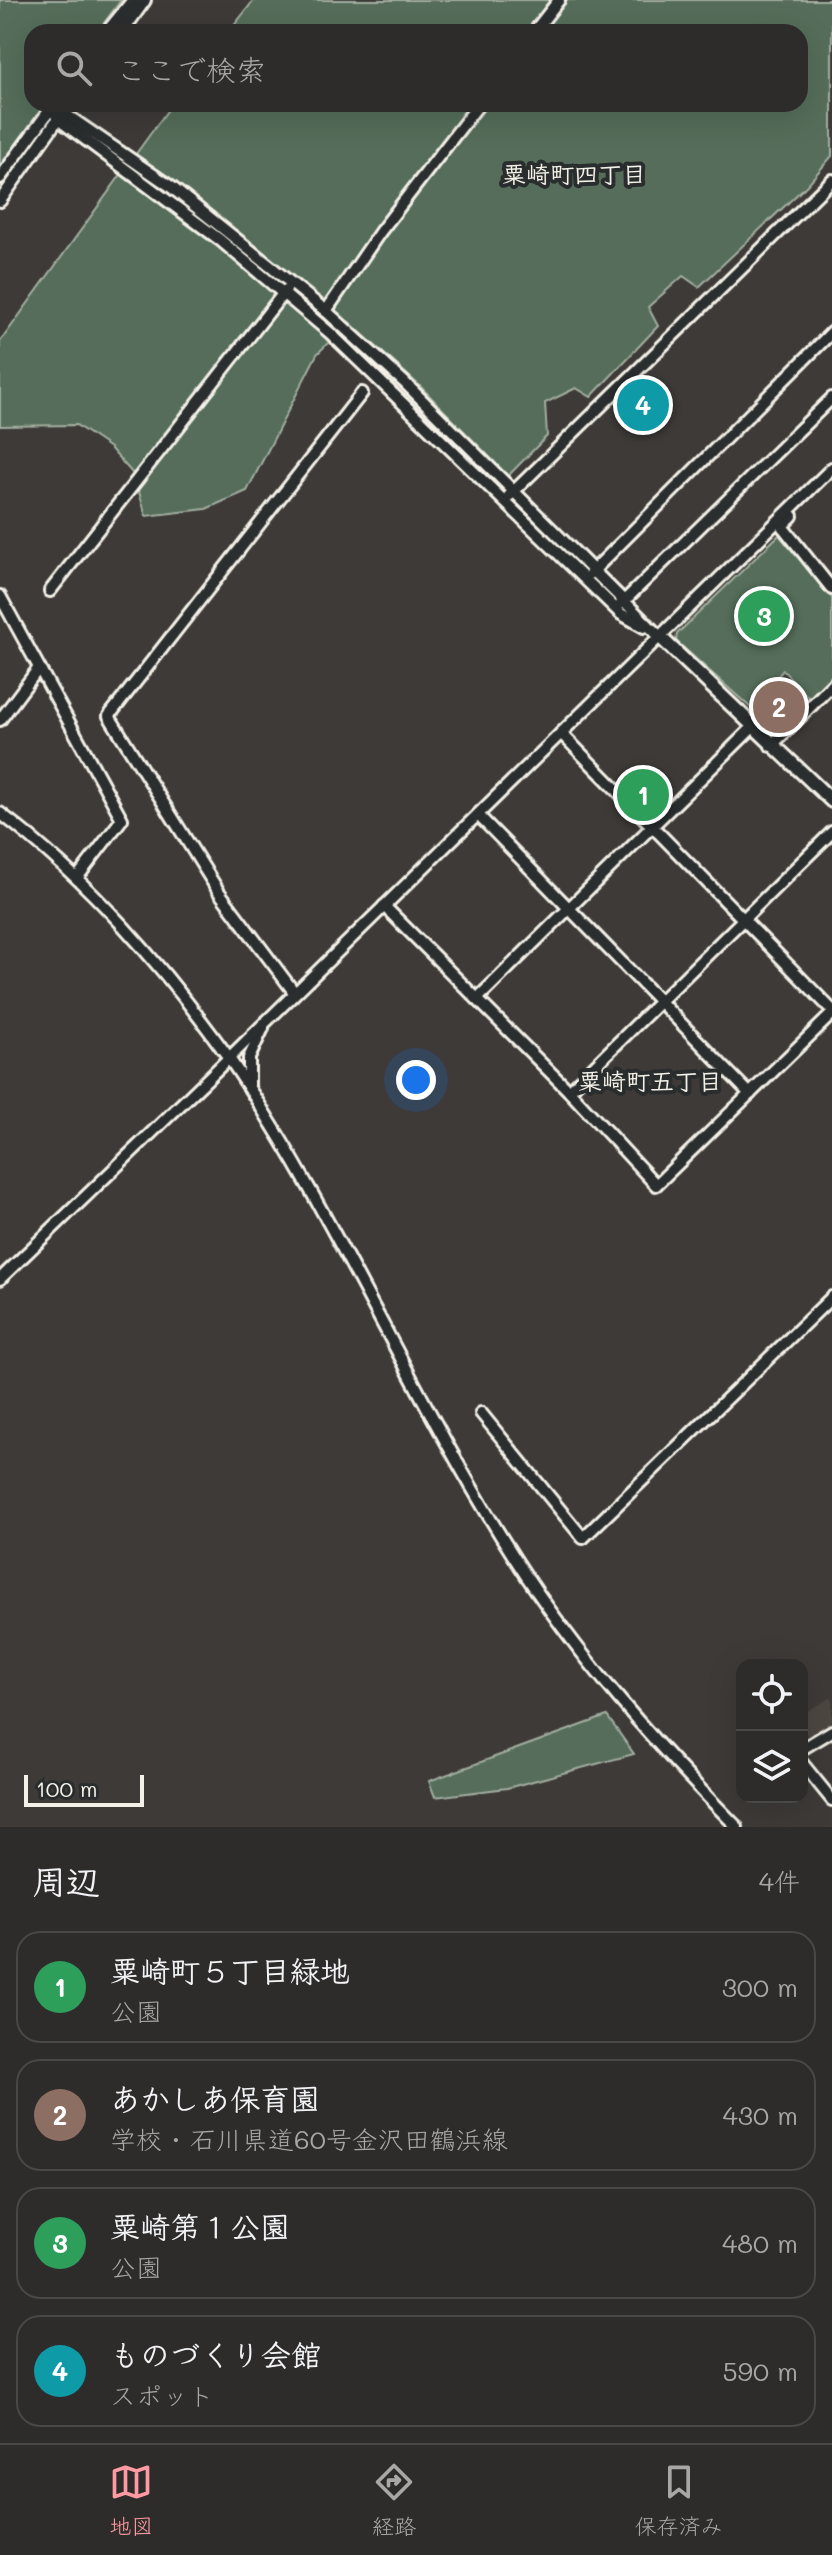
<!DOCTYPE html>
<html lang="ja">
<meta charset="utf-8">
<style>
:root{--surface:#2e2c2a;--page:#3a3836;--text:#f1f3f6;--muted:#a7a7a8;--line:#494847;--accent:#ff9aa2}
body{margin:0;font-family:Mali,"Klee One",sans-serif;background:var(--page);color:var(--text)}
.controls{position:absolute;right:24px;bottom:24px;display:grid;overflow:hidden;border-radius:16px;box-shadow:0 8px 32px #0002}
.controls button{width:72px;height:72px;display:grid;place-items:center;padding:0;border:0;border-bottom:2px solid var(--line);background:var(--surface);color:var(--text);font:40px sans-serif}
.scale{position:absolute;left:24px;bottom:20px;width:120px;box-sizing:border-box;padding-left:8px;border:4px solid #f4f1e8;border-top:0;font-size:22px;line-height:28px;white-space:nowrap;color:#f4f1e8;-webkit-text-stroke:6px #2a2d2e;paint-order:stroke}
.you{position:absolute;left:416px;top:1080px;width:28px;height:28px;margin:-20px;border:6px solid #fff;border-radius:50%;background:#1a73e8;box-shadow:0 0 0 12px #1a73e833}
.badge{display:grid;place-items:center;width:52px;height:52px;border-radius:50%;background:var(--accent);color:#fff;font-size:26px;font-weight:700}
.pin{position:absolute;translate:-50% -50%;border:4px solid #fff;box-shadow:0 2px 8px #0006}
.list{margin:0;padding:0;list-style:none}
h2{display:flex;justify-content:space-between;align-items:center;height:104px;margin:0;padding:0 32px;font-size:34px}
h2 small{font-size:26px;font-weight:400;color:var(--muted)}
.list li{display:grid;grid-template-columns:52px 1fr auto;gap:24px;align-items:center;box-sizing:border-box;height:112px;margin:0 16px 16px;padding:0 16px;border:2px solid var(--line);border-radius:24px}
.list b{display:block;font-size:30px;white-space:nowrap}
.list p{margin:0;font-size:26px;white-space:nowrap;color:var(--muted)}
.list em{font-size:26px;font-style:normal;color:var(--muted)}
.icon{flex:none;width:44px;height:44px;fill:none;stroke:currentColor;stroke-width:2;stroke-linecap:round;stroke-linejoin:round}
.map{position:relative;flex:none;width:832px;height:1827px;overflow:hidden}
.search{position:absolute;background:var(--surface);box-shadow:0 8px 32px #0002;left:24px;right:24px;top:24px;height:88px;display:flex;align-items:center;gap:20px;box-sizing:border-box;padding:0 28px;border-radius:24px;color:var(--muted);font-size:30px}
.sheet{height:616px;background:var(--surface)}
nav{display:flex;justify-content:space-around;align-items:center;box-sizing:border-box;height:112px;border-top:2px solid var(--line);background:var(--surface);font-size:22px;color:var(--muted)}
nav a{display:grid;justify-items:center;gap:4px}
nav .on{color:var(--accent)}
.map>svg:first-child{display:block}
.built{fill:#4d4643}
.green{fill:#546d5a;stroke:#a4afa1;stroke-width:2}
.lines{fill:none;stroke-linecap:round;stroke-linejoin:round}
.minor-casing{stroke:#f4f1e8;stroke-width:16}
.major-casing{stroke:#f4f1e8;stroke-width:18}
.minor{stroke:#2a2d2e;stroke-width:10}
.major{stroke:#2a2d2e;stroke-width:12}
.labels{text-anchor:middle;stroke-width:8;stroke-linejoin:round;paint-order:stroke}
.neighbourhood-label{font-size:24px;font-weight:bold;fill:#f4f1e8;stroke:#2a2d2e}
</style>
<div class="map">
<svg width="832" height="1827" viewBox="0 0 832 1827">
<rect width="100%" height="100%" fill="#3d3a38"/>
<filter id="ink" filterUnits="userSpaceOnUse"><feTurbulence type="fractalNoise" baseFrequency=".0125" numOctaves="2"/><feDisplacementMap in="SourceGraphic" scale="16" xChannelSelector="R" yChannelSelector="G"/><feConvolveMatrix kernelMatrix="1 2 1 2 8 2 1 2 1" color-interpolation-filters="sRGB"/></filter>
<g filter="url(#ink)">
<g class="built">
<polygon points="781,676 808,702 777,735 751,712"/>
<polygon points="832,1697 832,1725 810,1738 802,1729 802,1714"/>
</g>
<g class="green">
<polygon points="0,0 121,0 97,32 32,32 32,104 45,104 0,166"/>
<polygon points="254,0 832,0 832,156 807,185 699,287 683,276 648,307 658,326 591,397 576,388 545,403 547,436 508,476 420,386 349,322 317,354 247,491 206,509 146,516 134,475 110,448 76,425 0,426 0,342 172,104 800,104 800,32 229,32"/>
<polygon points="779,535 832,598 832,675 809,698 783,670 751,708 676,641 677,634"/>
<polygon points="607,1716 634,1754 507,1788 435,1797 429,1781"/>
</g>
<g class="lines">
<g class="minor-casing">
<g id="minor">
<polyline points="534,32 559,0"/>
<polyline points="58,109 170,186 326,311 404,382 659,636"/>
<polyline points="55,113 58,119 220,240 330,333 621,614 644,627"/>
<polyline points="0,178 52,107"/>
<polyline points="0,201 58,119"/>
<polyline points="326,311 380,232 479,104"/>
<polyline points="509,496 832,180"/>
<polyline points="792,516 782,526 832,589"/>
<polyline points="590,574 832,332"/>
<polyline points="50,591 286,290"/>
<polyline points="0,596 122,819 77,878"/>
<polyline points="621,604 832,398"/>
<polyline points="0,720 38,669"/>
<polyline points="561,733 832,1010"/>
<polyline points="771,746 832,685"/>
<path d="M 0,813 C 91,882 163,966 229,1058 L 0,1279"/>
<polyline points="478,815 750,1094"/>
<polyline points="384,906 569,1091 656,1185 832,1014"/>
<polyline points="294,992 219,892 109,716 362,393"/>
<polyline points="477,999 753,727"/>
<polyline points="249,1085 249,1058 263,1028"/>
<polyline points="569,1091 832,832"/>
<polyline points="481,1413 583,1538 832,1297"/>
<polyline points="802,1749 832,1731"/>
<polyline points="802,1763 832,1800"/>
<path d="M 737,1827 C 655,1744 577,1656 514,1557 C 411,1396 337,1216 229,1058 L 832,468"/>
</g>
</g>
<g class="major-casing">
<g id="major">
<polyline points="108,32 134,0"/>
<polyline points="121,32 144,0"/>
<polyline points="52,107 54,104"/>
<polyline points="58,119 70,104"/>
<polyline points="659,636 832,801"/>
</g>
</g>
<use href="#minor" class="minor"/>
<use href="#major" class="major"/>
</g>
</g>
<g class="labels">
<g class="neighbourhood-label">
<text x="574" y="183">粟崎町四丁目</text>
<text x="650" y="1090">粟崎町五丁目</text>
</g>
</g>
</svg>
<div class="controls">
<button><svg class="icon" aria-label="locate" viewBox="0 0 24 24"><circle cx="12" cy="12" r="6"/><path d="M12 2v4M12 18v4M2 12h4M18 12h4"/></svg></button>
<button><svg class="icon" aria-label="layers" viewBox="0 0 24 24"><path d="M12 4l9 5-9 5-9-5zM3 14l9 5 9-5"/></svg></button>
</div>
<div class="scale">100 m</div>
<div class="you"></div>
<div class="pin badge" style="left:643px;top:795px;background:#2e9e5b">1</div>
<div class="pin badge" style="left:779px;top:707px;background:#8d6e63">2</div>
<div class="pin badge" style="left:764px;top:616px;background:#2e9e5b">3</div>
<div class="pin badge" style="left:643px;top:405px;background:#0f9aa8">4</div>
<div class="search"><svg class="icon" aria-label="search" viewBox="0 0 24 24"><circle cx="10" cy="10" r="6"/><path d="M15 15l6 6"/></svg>ここで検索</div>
</div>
<section class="sheet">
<h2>周辺<small>4件</small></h2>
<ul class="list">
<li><span class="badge" style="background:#2e9e5b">1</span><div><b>粟崎町５丁目緑地</b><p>公園</p></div><em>300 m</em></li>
<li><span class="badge" style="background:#8d6e63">2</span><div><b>あかしあ保育園</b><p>学校 · 石川県道60号金沢田鶴浜線</p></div><em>430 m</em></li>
<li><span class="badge" style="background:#2e9e5b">3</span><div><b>粟崎第１公園</b><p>公園</p></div><em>480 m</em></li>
<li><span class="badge" style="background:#0f9aa8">4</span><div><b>ものづくり会館</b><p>スポット</p></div><em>590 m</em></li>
</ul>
</section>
<nav>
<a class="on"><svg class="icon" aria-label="map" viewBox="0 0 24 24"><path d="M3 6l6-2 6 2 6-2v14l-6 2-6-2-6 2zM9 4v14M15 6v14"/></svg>地図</a>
<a><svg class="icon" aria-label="directions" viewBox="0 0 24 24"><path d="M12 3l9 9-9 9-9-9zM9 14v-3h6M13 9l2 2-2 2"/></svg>経路</a>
<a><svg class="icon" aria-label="saved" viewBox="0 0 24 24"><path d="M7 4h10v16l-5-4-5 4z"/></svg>保存済み</a>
</nav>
